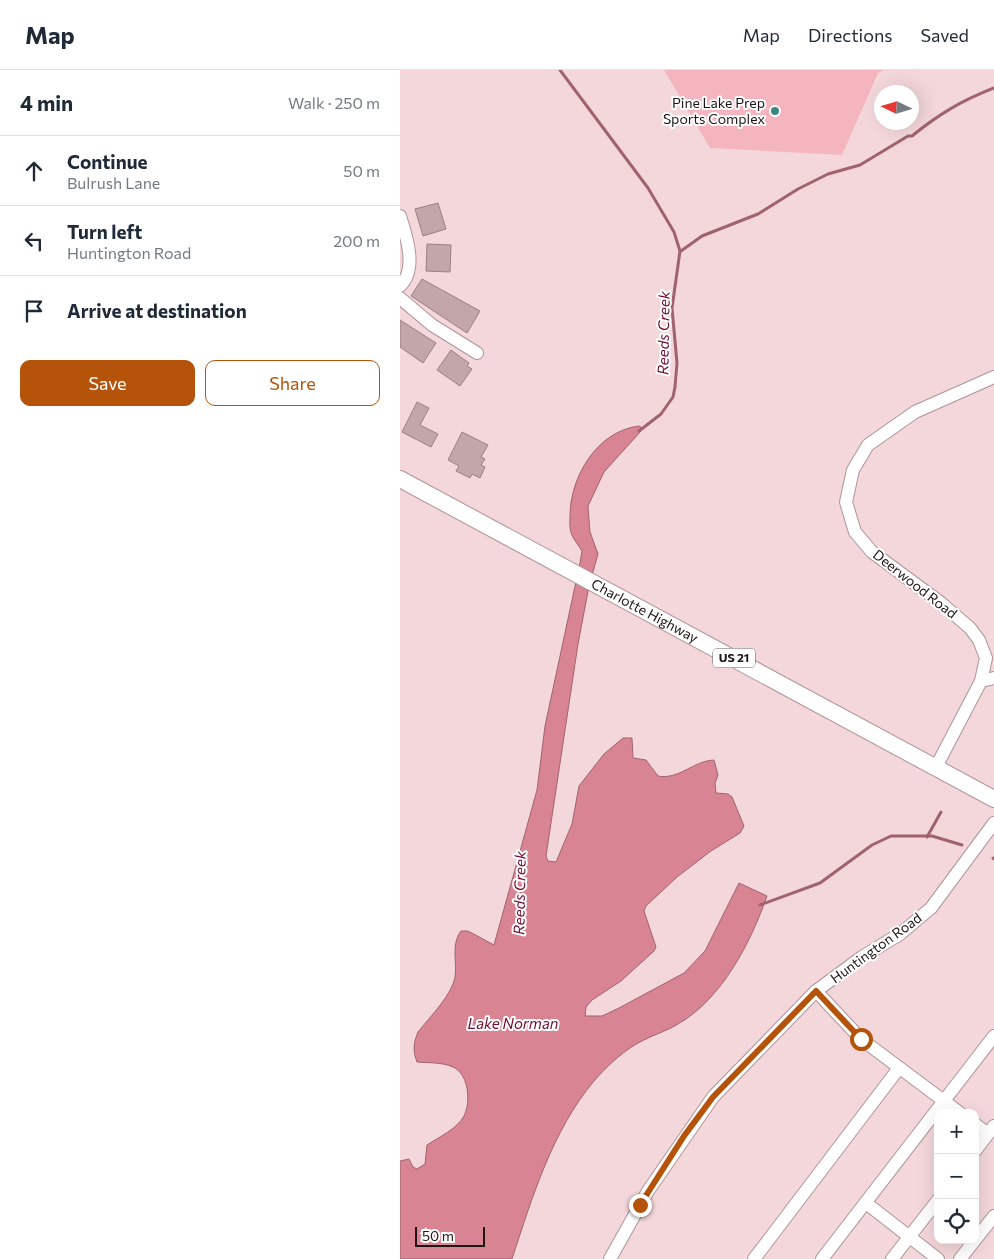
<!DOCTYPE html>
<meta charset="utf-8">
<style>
:root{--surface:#fff;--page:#f2f2f3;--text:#1f2937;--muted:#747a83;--line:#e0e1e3;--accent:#b45309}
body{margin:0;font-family:Commissioner,sans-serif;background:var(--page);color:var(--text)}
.controls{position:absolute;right:15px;bottom:15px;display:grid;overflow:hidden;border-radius:10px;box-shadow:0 5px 20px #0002}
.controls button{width:45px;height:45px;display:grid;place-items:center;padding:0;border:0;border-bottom:1px solid var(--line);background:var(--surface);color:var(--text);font:25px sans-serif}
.compass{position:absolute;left:474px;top:15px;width:45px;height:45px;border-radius:50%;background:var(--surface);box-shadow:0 5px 20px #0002;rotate:274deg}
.scale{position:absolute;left:15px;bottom:12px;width:70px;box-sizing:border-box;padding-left:5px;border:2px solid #1f1516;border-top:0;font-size:14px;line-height:18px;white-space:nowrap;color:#1f1516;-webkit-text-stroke:4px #fff;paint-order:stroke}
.stop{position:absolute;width:15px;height:15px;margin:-11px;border:4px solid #b45309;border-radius:50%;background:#fff}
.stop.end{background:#b45309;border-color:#fff;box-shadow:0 1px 5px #0008}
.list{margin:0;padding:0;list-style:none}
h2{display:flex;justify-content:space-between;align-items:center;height:65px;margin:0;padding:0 20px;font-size:21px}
h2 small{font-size:16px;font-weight:400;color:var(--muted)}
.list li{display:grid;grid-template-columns:32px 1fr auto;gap:15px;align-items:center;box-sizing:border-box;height:70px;padding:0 20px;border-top:1px solid var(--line)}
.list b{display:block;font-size:19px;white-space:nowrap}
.list p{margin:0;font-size:16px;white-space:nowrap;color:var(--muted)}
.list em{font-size:16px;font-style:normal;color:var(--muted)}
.actions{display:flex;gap:10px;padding:15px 20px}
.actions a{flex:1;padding:11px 0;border:1px solid var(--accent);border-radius:10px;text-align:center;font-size:18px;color:var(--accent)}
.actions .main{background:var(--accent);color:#fff}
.icon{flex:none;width:28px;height:28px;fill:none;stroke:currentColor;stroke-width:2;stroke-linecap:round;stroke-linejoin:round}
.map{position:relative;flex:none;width:594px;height:1189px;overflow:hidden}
header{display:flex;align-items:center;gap:30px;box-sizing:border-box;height:70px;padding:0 25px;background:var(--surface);border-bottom:1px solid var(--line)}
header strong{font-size:24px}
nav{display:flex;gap:28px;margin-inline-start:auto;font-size:18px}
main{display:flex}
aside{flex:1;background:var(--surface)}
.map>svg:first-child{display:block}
.green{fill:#f5b5bf}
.water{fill:#d88493;stroke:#a0636e}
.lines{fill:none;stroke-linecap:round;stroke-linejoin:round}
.stream{stroke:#a0636e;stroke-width:3}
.building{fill:#c2a6aa;stroke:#9a7f83}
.minor-casing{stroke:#af9497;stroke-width:14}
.major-casing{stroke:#af9497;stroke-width:18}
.minor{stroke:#fff;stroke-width:12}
.major{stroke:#fff;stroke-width:16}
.route{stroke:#b45309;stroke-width:6}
.poi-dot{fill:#3d857f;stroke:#fff;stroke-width:2}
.labels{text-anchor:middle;stroke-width:4;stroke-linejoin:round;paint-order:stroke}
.shield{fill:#fff;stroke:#625b5c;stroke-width:1}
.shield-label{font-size:12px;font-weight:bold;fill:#1f1516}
.poi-label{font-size:14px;fill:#1f1516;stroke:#fff;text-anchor:end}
.street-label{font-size:14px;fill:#1f1516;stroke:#fff}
.water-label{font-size:15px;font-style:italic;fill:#710a2e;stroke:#fff}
</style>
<header>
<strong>Map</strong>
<nav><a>Map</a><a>Directions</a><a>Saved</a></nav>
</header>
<main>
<aside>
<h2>4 min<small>Walk · 250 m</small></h2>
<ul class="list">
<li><svg class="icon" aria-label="ahead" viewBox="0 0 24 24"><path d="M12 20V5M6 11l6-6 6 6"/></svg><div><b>Continue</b><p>Bulrush Lane</p></div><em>50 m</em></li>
<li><svg class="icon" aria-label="left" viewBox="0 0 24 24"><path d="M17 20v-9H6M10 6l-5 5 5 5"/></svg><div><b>Turn left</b><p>Huntington Road</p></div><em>200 m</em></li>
<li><svg class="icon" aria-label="arrive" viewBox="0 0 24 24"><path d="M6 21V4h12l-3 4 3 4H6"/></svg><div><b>Arrive at destination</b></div></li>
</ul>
<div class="actions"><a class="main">Save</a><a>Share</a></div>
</aside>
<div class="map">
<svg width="594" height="1189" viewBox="0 0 594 1189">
<rect width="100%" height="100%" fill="#f4d7da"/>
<polygon class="green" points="264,0 484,0 478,3 442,85 310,78"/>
<path class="water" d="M 239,356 L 241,357 L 241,361 L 204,402 L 188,436 L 190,462 L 198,484 L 189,516 L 178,574 L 146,786 L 148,791 L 156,792 L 172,754 L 179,716 L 204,684 L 223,668 L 232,668 L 233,688 L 246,690 L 258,706 C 279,710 293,691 314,690 L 318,705 L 315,713 L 316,723 L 328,724 L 332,727 L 344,756 L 340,763 L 311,781 L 277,807 L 246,836 L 244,841 L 256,877 L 254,881 L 221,911 L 192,930 L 186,937 L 185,946 L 202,946 L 219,938 L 284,903 L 305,881 L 339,813 L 367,826 C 351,872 322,929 278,954 C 267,961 255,964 244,970 C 226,978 207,996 194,1011 C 152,1061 132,1128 112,1189 L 0,1189 L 0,1091 L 9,1089 L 13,1097 L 17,1099 L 25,1094 L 27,1075 C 39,1067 57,1059 64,1046 C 71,1032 69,1004 53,997 C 42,992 28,993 17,992 C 13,981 13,974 18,962 C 29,948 46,931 53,914 C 60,897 49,877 61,861 L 68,861 L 94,875 L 137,720 L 145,656 L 180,493 L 182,481 C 179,476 174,470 172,465 C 169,459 170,452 170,446 C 170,407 197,361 239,356 Z"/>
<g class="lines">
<g class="stream">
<polyline points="160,0 248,118 274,162 280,181 272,238 277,293 275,317 273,327 261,344 239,361"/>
<path d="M 281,181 L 302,166 L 358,144 L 398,119 L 428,104 L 460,95 L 508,66 L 512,66 C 539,44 561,31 594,18"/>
<polyline points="527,767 541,742"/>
<polyline points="593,788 594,789"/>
<polyline points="360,835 420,813 472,775 491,766 532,766 562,775"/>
</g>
</g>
<g class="building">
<polygon points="38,133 46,159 23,166 15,139"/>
<polygon points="27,174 51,175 50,202 26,201"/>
<polygon points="22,209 80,241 67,263 11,226"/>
<polygon points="0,250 36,273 23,293 0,277"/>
<polygon points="51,280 69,293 67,296 72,299 60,316 37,300"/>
<polygon points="17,332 29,338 20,355 38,364 31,377 2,362"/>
<polygon points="62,362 88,375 81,387 85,389 81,395 85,397 80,408 72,404 70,408 56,401 59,396 48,390"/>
</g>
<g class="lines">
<g class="minor-casing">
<g id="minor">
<path d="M 0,146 C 6,165 18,199 0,216"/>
<polyline points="0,228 32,255 77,283"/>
<polyline points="581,611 594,608"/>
<polyline points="536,697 581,611 586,588 579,570 570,558 541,533 472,482 455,462 446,432 453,400 468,375 515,342 594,307"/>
<polyline points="416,921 461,969 560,1043"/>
<polyline points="575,1054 588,1064"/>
<polyline points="575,1081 594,1056"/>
<polyline points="466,1133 538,1189"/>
<polyline points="575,1170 594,1146"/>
<polyline points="210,1189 248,1121 313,1027 416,921 462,887 500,864 531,838 594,753"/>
<polyline points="354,1189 499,998"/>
<polyline points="422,1189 594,966"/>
<polyline points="492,1189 538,1130"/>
<polyline points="560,1189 575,1170"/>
</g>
</g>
<g class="major-casing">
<g id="major">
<path id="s1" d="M 0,409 L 594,729"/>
</g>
</g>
<use href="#minor" class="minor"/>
<use href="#major" class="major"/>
</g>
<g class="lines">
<polyline class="route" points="240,1135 284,1066 313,1027 416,921 461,969"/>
</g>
<circle class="poi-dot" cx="375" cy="41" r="5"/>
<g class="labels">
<rect class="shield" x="313" y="578.5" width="42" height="19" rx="4"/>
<g class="shield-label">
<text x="334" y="592">US 21</text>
</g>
<g class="poi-label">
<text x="365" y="38">Pine Lake Prep<tspan x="365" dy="16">Sports Complex</tspan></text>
</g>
<g class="street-label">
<text transform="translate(515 514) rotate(38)" y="5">Deerwood Road</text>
<text dy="5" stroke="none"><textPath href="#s1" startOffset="278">Charlotte Highway</textPath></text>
<text transform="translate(476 878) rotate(-36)" y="5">Huntington Road</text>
</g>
<g class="water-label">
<text transform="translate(264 263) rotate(-89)" y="5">Reeds Creek</text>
<text transform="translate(120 823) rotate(-89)" y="5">Reeds Creek</text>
<text x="113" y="959">Lake Norman</text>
</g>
</g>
</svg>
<div class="controls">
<button>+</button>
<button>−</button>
<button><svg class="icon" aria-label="locate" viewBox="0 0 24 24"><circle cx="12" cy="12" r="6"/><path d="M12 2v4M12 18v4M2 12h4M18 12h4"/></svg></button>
</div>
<svg class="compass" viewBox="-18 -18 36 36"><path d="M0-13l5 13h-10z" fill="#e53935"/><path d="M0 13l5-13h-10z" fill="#747a83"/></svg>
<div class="scale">50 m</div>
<div class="stop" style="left:461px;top:969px"></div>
<div class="stop end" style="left:240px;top:1135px"></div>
</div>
</main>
